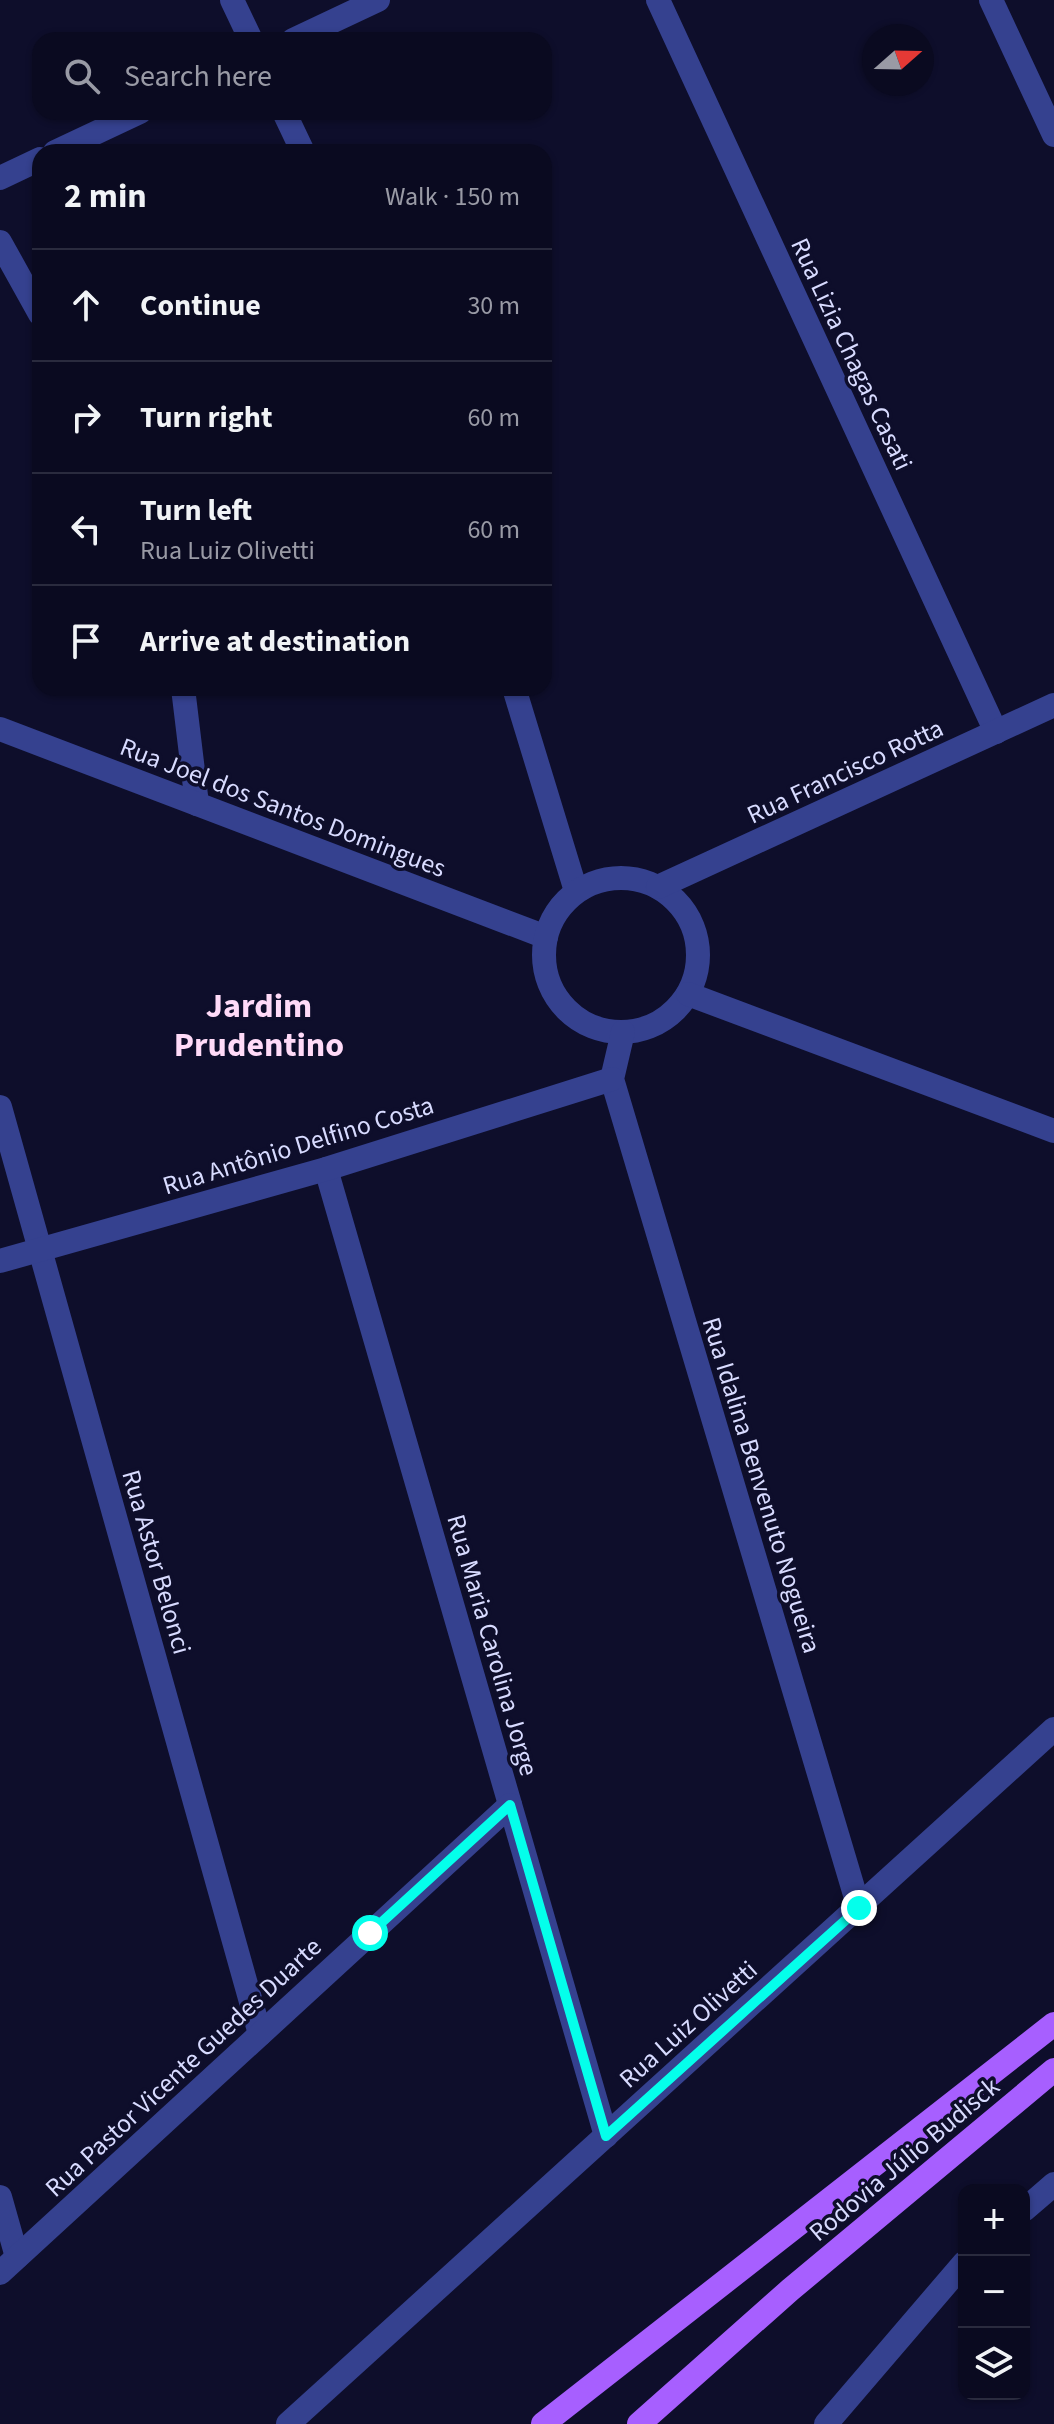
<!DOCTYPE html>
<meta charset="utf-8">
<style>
:root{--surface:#0a0a20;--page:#18182d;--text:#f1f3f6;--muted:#999aa5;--line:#2a2b3e}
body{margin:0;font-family:"Source Sans 3",sans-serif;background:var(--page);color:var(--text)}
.controls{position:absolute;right:24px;bottom:24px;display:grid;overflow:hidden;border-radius:16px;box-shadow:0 2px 6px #0004}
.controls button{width:72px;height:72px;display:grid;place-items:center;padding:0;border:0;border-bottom:2px solid var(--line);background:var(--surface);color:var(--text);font:40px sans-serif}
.compass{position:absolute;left:862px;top:24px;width:72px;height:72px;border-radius:50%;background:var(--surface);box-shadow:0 2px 6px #0004;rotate:70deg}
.stop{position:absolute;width:24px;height:24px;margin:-18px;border:6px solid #04ffeb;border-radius:50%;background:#fff}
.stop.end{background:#04ffeb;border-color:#fff;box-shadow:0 2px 8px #0008}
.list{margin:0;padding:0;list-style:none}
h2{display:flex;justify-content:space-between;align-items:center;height:104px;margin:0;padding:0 32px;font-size:34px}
h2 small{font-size:26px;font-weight:400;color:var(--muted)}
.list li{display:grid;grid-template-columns:52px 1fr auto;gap:24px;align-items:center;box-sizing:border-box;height:112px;padding:0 32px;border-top:2px solid var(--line)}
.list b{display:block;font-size:30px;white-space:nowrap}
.list p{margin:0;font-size:26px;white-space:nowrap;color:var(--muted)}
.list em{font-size:26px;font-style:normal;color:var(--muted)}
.icon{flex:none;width:44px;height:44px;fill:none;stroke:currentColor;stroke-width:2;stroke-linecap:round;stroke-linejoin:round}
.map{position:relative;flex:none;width:1054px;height:2424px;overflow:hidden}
.search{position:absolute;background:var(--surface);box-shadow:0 2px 6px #0004;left:32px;top:32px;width:520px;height:88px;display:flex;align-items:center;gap:20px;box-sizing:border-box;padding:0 28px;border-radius:24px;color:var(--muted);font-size:30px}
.panel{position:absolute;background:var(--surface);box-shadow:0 2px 6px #0004;left:32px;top:144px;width:520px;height:552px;border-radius:24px}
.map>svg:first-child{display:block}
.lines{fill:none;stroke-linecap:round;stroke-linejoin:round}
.minor{stroke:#35418f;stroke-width:24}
.major{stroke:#a75fff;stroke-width:24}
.route{stroke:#04ffeb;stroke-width:10}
.labels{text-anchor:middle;stroke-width:7;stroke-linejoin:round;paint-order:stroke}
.street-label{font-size:26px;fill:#d8dbff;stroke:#0e0e2b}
.district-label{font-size:34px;font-weight:bold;fill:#ffdaf8;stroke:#0e0e2b}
</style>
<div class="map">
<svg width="1054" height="2424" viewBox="0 0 1054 2424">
<rect width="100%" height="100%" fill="#0e0e2b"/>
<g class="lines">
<g class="minor">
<polyline points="232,0 251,40"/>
<polyline points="658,0 996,732"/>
<polyline points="991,0 1054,135"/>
<polyline points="293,40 378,0"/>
<polyline points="284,112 303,152"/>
<polyline points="55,152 140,112"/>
<polyline points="0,178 40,159"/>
<polyline points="0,242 40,314"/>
<polyline points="183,688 197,804"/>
<polyline points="514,688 576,891"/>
<polyline points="0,729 546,937"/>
<circle cx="621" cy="955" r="77"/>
<polyline points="658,887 1054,705"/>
<polyline points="688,994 1054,1131"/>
<polyline points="623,1032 612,1079 859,1908"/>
<polyline points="0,1107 260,2034"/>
<polyline points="326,1169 606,2136"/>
<polyline points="0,1261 326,1169 612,1079"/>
<polyline points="0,2197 17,2257"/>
<polyline points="1024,2210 1054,2184"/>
<polyline points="0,2273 510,1805"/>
<polyline points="288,2424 1054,1729"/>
<polyline points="826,2424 964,2263"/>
</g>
<g class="major">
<polyline points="543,2424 1054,2024"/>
<polyline points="639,2424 790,2290 1054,2070"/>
</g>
</g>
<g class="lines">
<polyline class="route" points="370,1933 510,1805 606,2136 859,1908"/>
</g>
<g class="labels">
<g class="street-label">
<text transform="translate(852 354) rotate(65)" y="9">Rua Lizia Chagas Casati</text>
<text transform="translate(845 771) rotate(-25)" y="9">Rua Francisco Rotta</text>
<text transform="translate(283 807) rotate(21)" y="9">Rua Joel dos Santos Domingues</text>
<text transform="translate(298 1145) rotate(-17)" y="9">Rua Antônio Delfino Costa</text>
<text transform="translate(762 1485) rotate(73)" y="9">Rua Idalina Benvenuto Nogueira</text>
<text transform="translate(157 1562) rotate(74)" y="9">Rua Astor Belonci</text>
<text transform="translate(493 1645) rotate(74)" y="9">Rua Maria Carolina Jorge</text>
<text transform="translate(688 2024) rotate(-42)" y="9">Rua Luiz Olivetti</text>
<text transform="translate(183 2067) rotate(-43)" y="9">Rua Pastor Vicente Guedes Duarte</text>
<text transform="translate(904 2159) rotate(-40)" y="9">Rodovia Júlio Budisck</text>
</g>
<g class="district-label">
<text x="259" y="1017">Jardim<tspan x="259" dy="39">Prudentino</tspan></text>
</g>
</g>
</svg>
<div class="controls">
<button>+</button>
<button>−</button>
<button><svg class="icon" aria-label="layers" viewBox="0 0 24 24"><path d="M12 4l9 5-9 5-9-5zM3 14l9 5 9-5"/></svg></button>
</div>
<svg class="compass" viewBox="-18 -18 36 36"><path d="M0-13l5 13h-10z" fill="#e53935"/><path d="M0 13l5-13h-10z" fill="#999aa5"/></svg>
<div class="stop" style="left:370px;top:1933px"></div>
<div class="stop end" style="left:859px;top:1908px"></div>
<div class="search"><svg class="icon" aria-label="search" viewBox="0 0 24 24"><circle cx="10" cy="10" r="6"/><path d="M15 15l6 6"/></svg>Search here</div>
<section class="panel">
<h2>2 min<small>Walk · 150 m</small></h2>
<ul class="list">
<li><svg class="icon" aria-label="ahead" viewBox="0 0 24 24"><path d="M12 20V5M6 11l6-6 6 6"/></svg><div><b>Continue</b></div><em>30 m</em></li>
<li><svg class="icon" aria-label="right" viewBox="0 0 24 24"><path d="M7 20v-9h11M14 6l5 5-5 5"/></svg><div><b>Turn right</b></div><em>60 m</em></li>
<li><svg class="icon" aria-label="left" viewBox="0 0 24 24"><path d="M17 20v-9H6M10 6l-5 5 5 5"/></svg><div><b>Turn left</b><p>Rua Luiz Olivetti</p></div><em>60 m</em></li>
<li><svg class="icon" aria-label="arrive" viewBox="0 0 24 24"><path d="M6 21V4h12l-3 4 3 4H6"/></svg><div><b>Arrive at destination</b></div></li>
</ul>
</section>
</div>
